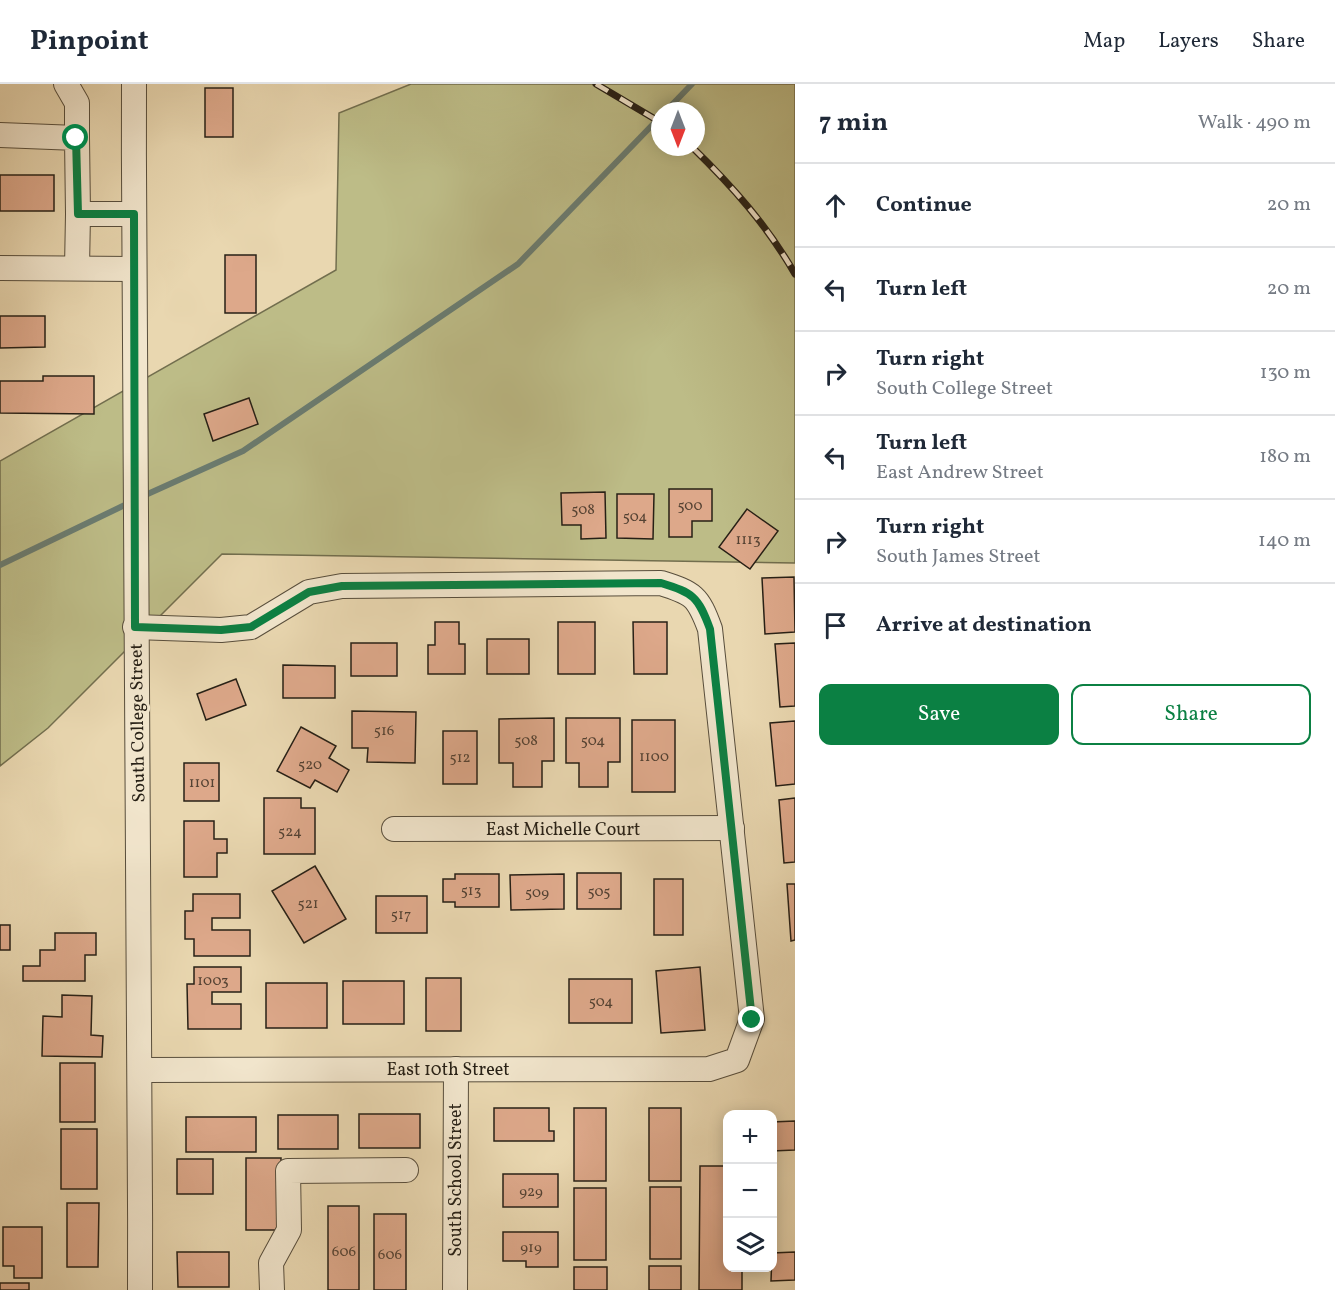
<!DOCTYPE html>
<meta charset="utf-8">
<style>
:root{--surface:#fff;--page:#f2f2f3;--text:#1f2937;--muted:#747a83;--line:#e0e1e3;--accent:#0b8043}
body{margin:0;font-family:Vollkorn,serif;background:var(--page);color:var(--text)}
.controls{position:absolute;right:18px;bottom:18px;display:grid;overflow:hidden;border-radius:12px;box-shadow:0 3px 15px #0003}
.controls button{width:54px;height:54px;display:grid;place-items:center;padding:0;border:0;border-bottom:2px solid var(--line);background:var(--surface);color:var(--text);font:30px sans-serif}
.compass{position:absolute;left:651px;top:18px;width:54px;height:54px;border-radius:50%;background:var(--surface);box-shadow:0 3px 15px #0003;rotate:180deg}
.stop{position:absolute;width:18px;height:18px;margin:-14px;border:4px solid #0b8043;border-radius:50%;background:#fff}
.stop.end{background:#0b8043;border-color:#fff;box-shadow:0 2px 6px #0008}
.list{margin:0;padding:0;list-style:none}
h2{display:flex;justify-content:space-between;align-items:center;height:78px;margin:0;padding:0 24px;font-size:26px}
h2 small{font-size:20px;font-weight:400;color:var(--muted)}
.list li{display:grid;grid-template-columns:39px 1fr auto;gap:18px;align-items:center;box-sizing:border-box;height:84px;padding:0 24px;border-top:2px solid var(--line)}
.list b{display:block;font-size:22px;white-space:nowrap}
.list p{margin:0;font-size:20px;white-space:nowrap;color:var(--muted)}
.list em{font-size:20px;font-style:normal;color:var(--muted)}
.actions{display:flex;gap:12px;padding:18px 24px}
.actions a{flex:1;padding:14px 0;border:2px solid var(--accent);border-radius:12px;text-align:center;font-size:21px;color:var(--accent)}
.actions .main{background:var(--accent);color:#fff}
.icon{flex:none;width:33px;height:33px;fill:none;stroke:currentColor;stroke-width:2;stroke-linecap:round;stroke-linejoin:round}
.map{position:relative;flex:none;width:795px;height:1206px;overflow:hidden}
header{display:flex;align-items:center;gap:36px;box-sizing:border-box;height:84px;padding:0 30px;background:var(--surface);border-bottom:2px solid var(--line)}
header strong{font-size:28px}
nav{display:flex;gap:33px;margin-inline-start:auto;font-size:21px}
main{display:flex}
aside{flex:1;background:var(--surface)}
.map>svg:first-child{display:block}
.green{fill:#bdbc87;stroke:#726e4e;stroke-width:1.5;fill-rule:evenodd}
.lines{fill:none;stroke-linecap:round;stroke-linejoin:round}
.stream{stroke:#6a7c71;stroke-width:6}
.building{fill:#dda88a;stroke:#272016;stroke-width:1.5}
.minor-casing{stroke:#584e3c;stroke-width:26}
.minor{stroke:#f1e5cc;stroke-width:24}
.rail-casing{stroke:#272016;stroke-width:7}
.rail{stroke:#f1e5cc;stroke-width:4.5;stroke-dasharray:14;stroke-linecap:butt}
.route{stroke:#0b8043;stroke-width:8}
.labels{text-anchor:middle;stroke-width:6;stroke-linejoin:round;paint-order:stroke}
.number-label{font-size:15px;fill:#544233}
.street-label{font-size:18px;fill:#272016;stroke:#f1e5cc}
</style>
<header>
<strong>Pinpoint</strong>
<nav><a>Map</a><a>Layers</a><a>Share</a></nav>
</header>
<main>
<div class="map">
<svg width="795" height="1206" viewBox="0 0 795 1206">
<rect width="100%" height="100%" fill="#e9d7b0"/>
<filter id="stains"><feTurbulence type="fractalNoise" baseFrequency=".00333" numOctaves="4"/><feColorMatrix values="0 0 0 0 .2 0 0 0 0 .09 0 0 0 0 .02 0 0 0 .5 -.17"/></filter>
<radialGradient id="worn" r=".72"><stop offset=".6" stop-color="#630" stop-opacity="0"/><stop offset="1" stop-color="#630" stop-opacity=".3"/></radialGradient>
<path class="green" d="M 411,0 L 795,0 L 795,479 L 222,470 L 48,644 L 0,682 L 0,377 L 336,186 L 339,29 ZM 660,27 L 696,27 L 696,63 L 660,63 Z"/>
<g class="lines">
<g class="stream">
<polyline points="666,27 692,0"/>
<polyline points="141,413 243,367 518,180 660,33"/>
<polyline points="0,481 129,419"/>
</g>
</g>
<g class="building">
<rect x="205" y="4" width="28" height="49"/>
<rect x="0" y="91" width="54" height="36"/>
<rect x="225" y="171" width="31" height="58"/>
<polygon points="0,232 45,232 45,263 0,264"/>
<polygon points="43,292 94,292 94,330 0,329 0,297 43,297"/>
<polygon points="249,314 258,340 213,357 204,330"/>
<polygon points="669,405 712,405 712,437 692,437 692,453 669,453"/>
<polygon points="605,408 606,454 581,455 581,441 562,441 561,409"/>
<polygon points="617,410 654,410 653,455 617,454"/>
<polygon points="747,425 778,447 750,485 719,463"/>
<polygon points="794,493 795,548 765,550 762,494"/>
<polygon points="435,538 459,538 459,560 465,560 465,590 428,590 428,561 435,561"/>
<rect x="558" y="538" width="37" height="52"/>
<polygon points="633,538 667,538 667,590 634,590"/>
<rect x="487" y="555" width="42" height="35"/>
<rect x="351" y="559" width="46" height="33"/>
<polygon points="795,559 795,622 780,623 775,560"/>
<polygon points="283,581 335,582 335,614 283,614"/>
<polygon points="236,595 246,621 206,636 197,610"/>
<polygon points="352,627 416,628 415,679 367,678 368,664 352,664"/>
<polygon points="554,634 554,677 542,677 542,703 513,703 513,679 499,679 499,635"/>
<polygon points="566,634 620,634 620,678 608,678 608,703 579,703 579,679 566,679"/>
<rect x="632" y="636" width="43" height="72"/>
<polygon points="795,637 795,700 776,702 770,639"/>
<polygon points="301,643 336,662 329,674 349,686 337,708 315,696 310,704 277,687"/>
<rect x="443" y="647" width="34" height="53"/>
<rect x="184" y="679" width="35" height="38"/>
<polygon points="264,714 301,714 301,724 315,724 315,770 264,770"/>
<polygon points="795,714 795,778 784,779 779,716"/>
<polygon points="184,737 214,737 214,755 227,755 227,769 217,769 217,793 184,793"/>
<polygon points="315,782 346,835 304,859 272,807"/>
<rect x="577" y="789" width="44" height="36"/>
<polygon points="455,790 499,790 499,823 455,823 455,818 443,818 443,795 455,795"/>
<polygon points="564,790 564,825 511,826 510,791"/>
<rect x="654" y="795" width="29" height="56"/>
<polygon points="787,800 795,800 795,856 791,857"/>
<polygon points="193,810 240,810 240,834 212,834 212,846 250,846 250,872 194,872 194,855 185,855 185,827 193,827"/>
<rect x="376" y="812" width="51" height="37"/>
<rect x="0" y="841" width="10" height="25"/>
<polygon points="55,849 96,849 96,871 85,871 85,897 23,897 23,882 40,882 40,866 55,866"/>
<polygon points="194,883 241,883 241,908 212,908 212,920 241,920 241,945 188,945 187,900 194,900"/>
<polygon points="700,883 705,946 661,949 656,887"/>
<rect x="426" y="894" width="35" height="53"/>
<rect x="569" y="895" width="63" height="44"/>
<rect x="343" y="897" width="61" height="43"/>
<rect x="266" y="899" width="61" height="45"/>
<polygon points="62,911 92,912 91,951 103,952 102,973 42,972 43,932 62,933"/>
<rect x="60" y="979" width="35" height="59"/>
<polygon points="494,1024 549,1024 549,1047 554,1047 554,1057 494,1057"/>
<rect x="574" y="1024" width="32" height="73"/>
<rect x="649" y="1024" width="32" height="73"/>
<rect x="359" y="1030" width="61" height="34"/>
<rect x="278" y="1031" width="60" height="34"/>
<rect x="186" y="1033" width="70" height="35"/>
<polygon points="795,1037 795,1066 772,1067 772,1038"/>
<rect x="61" y="1045" width="36" height="60"/>
<rect x="246" y="1074" width="35" height="72"/>
<rect x="177" y="1075" width="36" height="35"/>
<polygon points="700,1082 728,1082 728,1184 742,1184 742,1206 699,1206"/>
<rect x="503" y="1090" width="55" height="33"/>
<rect x="650" y="1103" width="31" height="72"/>
<rect x="574" y="1104" width="32" height="72"/>
<polygon points="67,1119 99,1119 98,1183 67,1183"/>
<rect x="328" y="1122" width="31" height="84"/>
<rect x="374" y="1130" width="32" height="76"/>
<polygon points="3,1143 42,1143 42,1194 14,1194 14,1182 3,1182"/>
<polygon points="503,1148 558,1148 558,1183 526,1183 526,1177 503,1177"/>
<polygon points="177,1168 229,1168 229,1203 178,1203"/>
<polygon points="795,1168 795,1196 771,1197 772,1169"/>
<rect x="649" y="1182" width="32" height="24"/>
<rect x="574" y="1183" width="33" height="23"/>
<rect x="0" y="1199" width="29" height="7"/>
</g>
<g class="lines">
<g class="minor-casing">
<g id="minor">
<polyline points="66,0 77,19 77,54"/>
<path d="M 134,0 C 133,402 141,804 140,1206"/>
<polyline points="0,51 77,54 78,130 133,130"/>
<polyline points="0,184 133,185"/>
<polyline points="77,184 78,130"/>
<path d="M 135,543 L 221,546 L 251,543 L 309,508 L 342,502 L 661,499 C 693,509 698,512 710,545 L 752,935 L 737,976 L 709,985 L 140,986"/>
<polyline points="394,745 732,744"/>
<polyline points="272,1206 271,1179 289,1146 288,1087 406,1086"/>
<polyline points="455,1206 456,985"/>
</g>
</g>
<use href="#minor" class="minor"/>
<g class="rail-casing">
<g id="rail">
<polyline points="596,0 660,38"/>
<path d="M 692,63 C 732,102 767,141 795,190"/>
</g>
</g>
<use href="#rail" class="rail"/>
</g>
<g class="lines">
<path class="route" d="M 76,54 L 78,130 L 134,130 L 135,543 L 221,546 L 251,543 L 309,508 L 342,502 L 661,499 C 693,509 698,512 710,545 L 752,936"/>
</g>
<g class="labels">
<g class="number-label">
<text x="690" y="426">500</text>
<text x="583" y="430">508</text>
<text x="635" y="437">504</text>
<text x="748" y="460">1113</text>
<text x="384" y="651">516</text>
<text x="526" y="661">508</text>
<text x="593" y="661">504</text>
<text x="654" y="677">1100</text>
<text x="460" y="678">512</text>
<text x="310" y="685">520</text>
<text x="202" y="703">1101</text>
<text x="290" y="752">524</text>
<text x="471" y="811">513</text>
<text x="599" y="812">505</text>
<text x="537" y="813">509</text>
<text x="308" y="824">521</text>
<text x="401" y="835">517</text>
<text x="213" y="901">1003</text>
<text x="601" y="922">504</text>
<text x="531" y="1112">929</text>
<text x="531" y="1168">919</text>
<text x="344" y="1172">606</text>
<text x="390" y="1175">606</text>
</g>
<g class="street-label">
<text transform="translate(137 639) rotate(-91)" y="6">South College Street</text>
<text x="563" y="751">East Michelle Court</text>
<text x="448" y="991">East 10th Street</text>
<text transform="translate(455 1096) rotate(-90)" y="6">South School Street</text>
</g>
</g>
<rect width="100%" height="100%" filter="url(#stains)"/>
<rect width="100%" height="100%" fill="url(#worn)"/>
</svg>
<div class="controls">
<button>+</button>
<button>−</button>
<button><svg class="icon" aria-label="layers" viewBox="0 0 24 24"><path d="M12 4l9 5-9 5-9-5zM3 14l9 5 9-5"/></svg></button>
</div>
<svg class="compass" viewBox="-18 -18 36 36"><path d="M0-13l5 13h-10z" fill="#e53935"/><path d="M0 13l5-13h-10z" fill="#747a83"/></svg>
<div class="stop" style="left:76px;top:54px"></div>
<div class="stop end" style="left:752px;top:936px"></div>
</div>
<aside>
<h2>7 min<small>Walk · 490 m</small></h2>
<ul class="list">
<li><svg class="icon" aria-label="ahead" viewBox="0 0 24 24"><path d="M12 20V5M6 11l6-6 6 6"/></svg><div><b>Continue</b></div><em>20 m</em></li>
<li><svg class="icon" aria-label="left" viewBox="0 0 24 24"><path d="M17 20v-9H6M10 6l-5 5 5 5"/></svg><div><b>Turn left</b></div><em>20 m</em></li>
<li><svg class="icon" aria-label="right" viewBox="0 0 24 24"><path d="M7 20v-9h11M14 6l5 5-5 5"/></svg><div><b>Turn right</b><p>South College Street</p></div><em>130 m</em></li>
<li><svg class="icon" aria-label="left" viewBox="0 0 24 24"><path d="M17 20v-9H6M10 6l-5 5 5 5"/></svg><div><b>Turn left</b><p>East Andrew Street</p></div><em>180 m</em></li>
<li><svg class="icon" aria-label="right" viewBox="0 0 24 24"><path d="M7 20v-9h11M14 6l5 5-5 5"/></svg><div><b>Turn right</b><p>South James Street</p></div><em>140 m</em></li>
<li><svg class="icon" aria-label="arrive" viewBox="0 0 24 24"><path d="M6 21V4h12l-3 4 3 4H6"/></svg><div><b>Arrive at destination</b></div></li>
</ul>
<div class="actions"><a class="main">Save</a><a>Share</a></div>
</aside>
</main>
